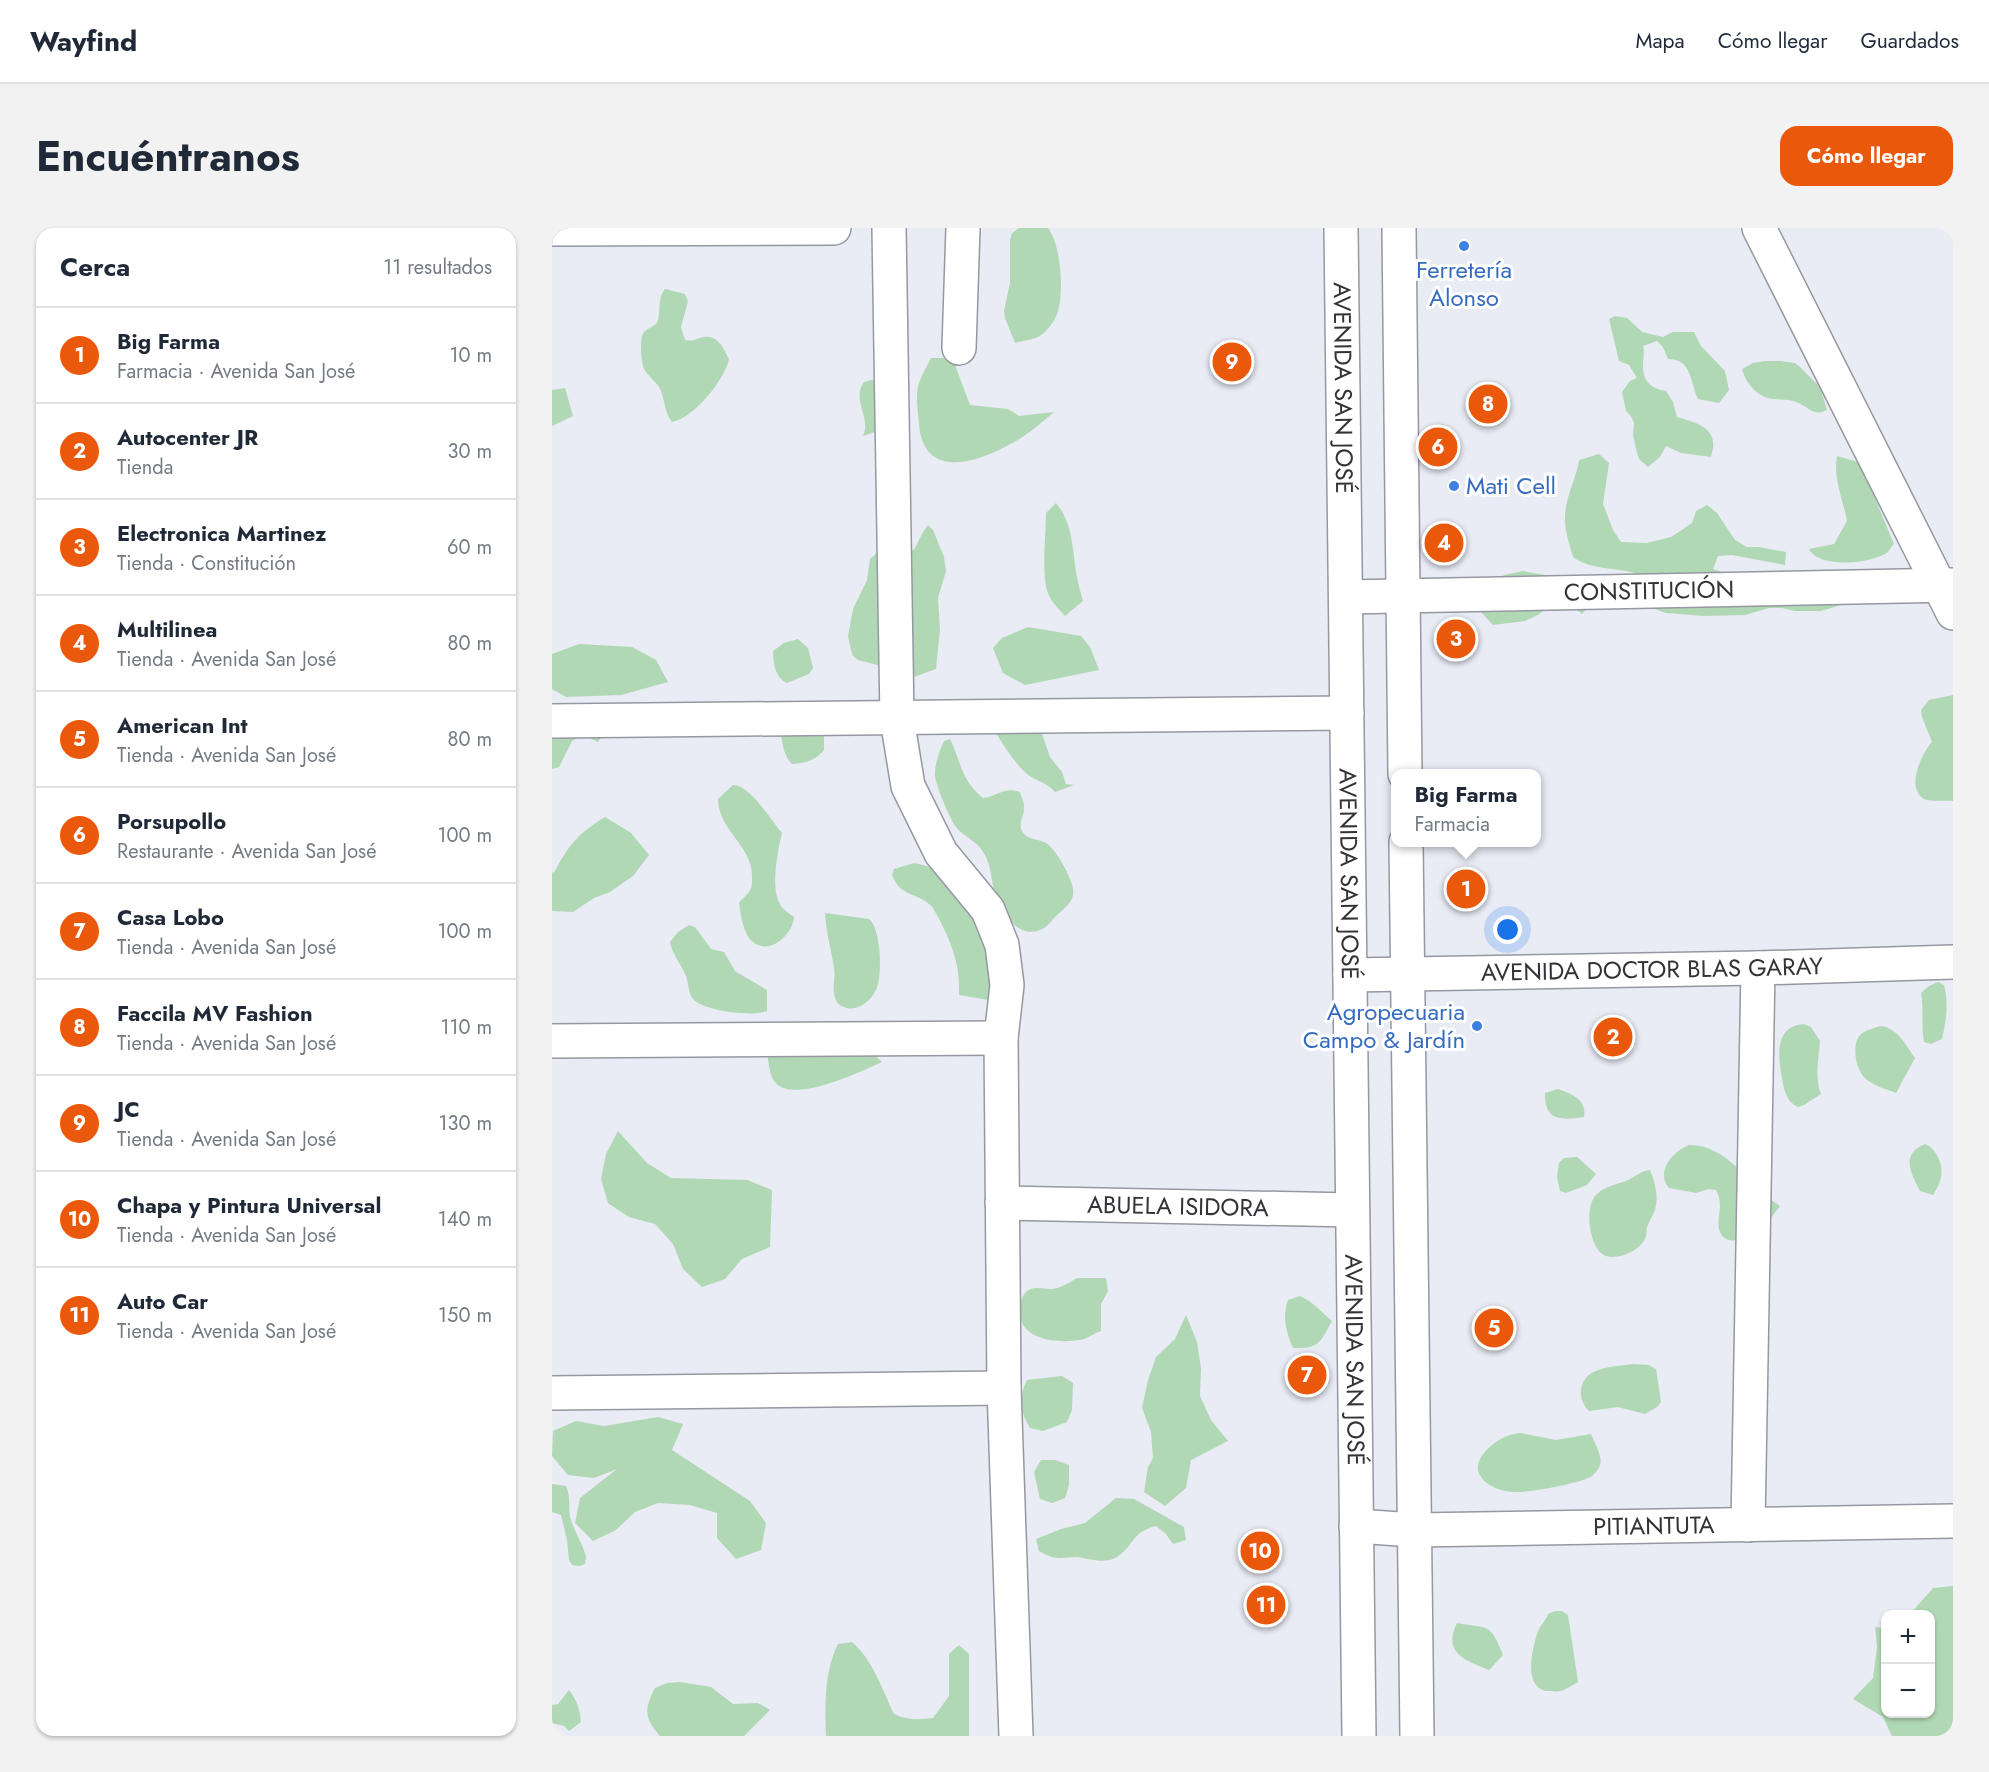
<!DOCTYPE html>
<html lang="es">
<meta charset="utf-8">
<style>
:root{--surface:#fff;--page:#f2f2f3;--text:#1f2937;--muted:#747a83;--line:#e0e1e3;--accent:#ea580c}
body{margin:0;font-family:Jost,sans-serif;background:var(--page);color:var(--text)}
.controls{position:absolute;right:18px;bottom:18px;display:grid;overflow:hidden;border-radius:12px;box-shadow:0 2px 4px #0004}
.controls button{width:54px;height:54px;display:grid;place-items:center;padding:0;border:0;border-bottom:2px solid var(--line);background:var(--surface);color:var(--text);font:30px sans-serif}
.you{position:absolute;left:956px;top:702px;width:21px;height:21px;margin:-15px;border:4px solid #fff;border-radius:50%;background:#1a73e8;box-shadow:0 0 0 9px #1a73e833}
.badge{display:grid;place-items:center;width:39px;height:39px;border-radius:50%;background:var(--accent);color:#fff;font-size:20px;font-weight:700}
.pin{position:absolute;translate:-50% -50%;border:3px solid #fff;box-shadow:0 2px 6px #0006}
.popup{position:absolute;left:839px;top:541px;width:150px;height:78px;box-sizing:border-box;display:grid;place-content:center;border-radius:12px;background:var(--surface);filter:drop-shadow(0 2px 4px #0005);font-size:20px;white-space:nowrap;color:var(--muted)}
.popup b{font-size:22px;color:var(--text)}
.popup::after{content:'';position:absolute;left:50%;top:100%;margin-left:-12px;border:12px solid transparent;border-top-color:var(--surface)}
.list{margin:0;padding:0;list-style:none}
h2{display:flex;justify-content:space-between;align-items:center;height:78px;margin:0;padding:0 24px;font-size:26px}
h2 small{font-size:20px;font-weight:400;color:var(--muted)}
.list li{display:grid;grid-template-columns:39px 1fr auto;gap:18px;align-items:center;box-sizing:border-box;height:96px;padding:0 24px;border-top:2px solid var(--line)}
.list b{display:block;font-size:22px;white-space:nowrap}
.list p{margin:0;font-size:20px;white-space:nowrap;color:var(--muted)}
.list em{font-size:20px;font-style:normal;color:var(--muted)}
.map{position:relative;flex:none;width:1401px;height:1508px;overflow:hidden;border-radius:18px}
header{display:flex;align-items:center;gap:36px;box-sizing:border-box;height:84px;padding:0 30px;background:var(--surface);border-bottom:2px solid var(--line)}
header strong{font-size:28px}
nav{display:flex;gap:33px;margin-inline-start:auto;font-size:21px}
.intro{display:flex;align-items:center;justify-content:space-between;box-sizing:border-box;height:144px;padding:0 36px}
h1{margin:0;font-size:42px}
.button{padding:15px 27px;border-radius:18px;background:var(--accent);color:#fff;font-size:21px;font-weight:700}
main{display:flex;gap:36px;padding:0 36px}
aside{flex:1;background:var(--surface);border-radius:18px;box-shadow:0 2px 4px #0004}
.map>svg:first-child{display:block}
.green{fill:#b1d8b4}
.lines{fill:none;stroke-linecap:round;stroke-linejoin:round}
.minor-casing{stroke:#9698a1;stroke-width:36}
.minor{stroke:#fff;stroke-width:33}
.shop-dot{fill:#3f7fe0;stroke:#fff;stroke-width:2}
.labels{text-anchor:middle;stroke-width:6;stroke-linejoin:round;paint-order:stroke}
.shop-label{font-size:24px;fill:#366cbe;stroke:#fff}
.street-label{font-size:24px;fill:#323337;stroke:#fff}
</style>
<header>
<strong>Wayfind</strong>
<nav><a>Mapa</a><a>Cómo llegar</a><a>Guardados</a></nav>
</header>
<div class="intro"><h1>Encuéntranos</h1><a class="button">Cómo llegar</a></div>
<main>
<aside>
<h2>Cerca<small>11 resultados</small></h2>
<ul class="list">
<li><span class="badge">1</span><div><b>Big Farma</b><p>Farmacia · Avenida San José</p></div><em>10 m</em></li>
<li><span class="badge">2</span><div><b>Autocenter JR</b><p>Tienda</p></div><em>30 m</em></li>
<li><span class="badge">3</span><div><b>Electronica Martinez</b><p>Tienda · Constitución</p></div><em>60 m</em></li>
<li><span class="badge">4</span><div><b>Multilinea</b><p>Tienda · Avenida San José</p></div><em>80 m</em></li>
<li><span class="badge">5</span><div><b>American Int</b><p>Tienda · Avenida San José</p></div><em>80 m</em></li>
<li><span class="badge">6</span><div><b>Porsupollo</b><p>Restaurante · Avenida San José</p></div><em>100 m</em></li>
<li><span class="badge">7</span><div><b>Casa Lobo</b><p>Tienda · Avenida San José</p></div><em>100 m</em></li>
<li><span class="badge">8</span><div><b>Faccila MV Fashion</b><p>Tienda · Avenida San José</p></div><em>110 m</em></li>
<li><span class="badge">9</span><div><b>JC</b><p>Tienda · Avenida San José</p></div><em>130 m</em></li>
<li><span class="badge">10</span><div><b>Chapa y Pintura Universal</b><p>Tienda · Avenida San José</p></div><em>140 m</em></li>
<li><span class="badge">11</span><div><b>Auto Car</b><p>Tienda · Avenida San José</p></div><em>150 m</em></li>
</ul>
</aside>
<div class="map">
<svg width="1401" height="1508" viewBox="0 0 1401 1508">
<rect width="100%" height="100%" fill="#e9ebf5"/>
<g class="green">
<path d="M 467,0 L 496,0 C 509,17 512,63 506,83 C 504,92 494,105 486,109 C 480,112 469,113 463,115 L 453,90 L 452,83 L 458,55 L 458,12 L 460,5 Z"/>
<path d="M 113,61 L 133,66 L 136,73 L 129,99 L 133,112 C 142,114 144,110 152,109 C 166,107 172,121 177,131 C 173,151 142,190 120,194 C 113,185 113,174 109,163 C 106,154 96,149 92,141 C 89,133 88,116 90,108 C 93,99 104,100 106,92 C 109,81 105,71 113,61 Z"/>
<path d="M 1063,88 L 1075,90 L 1090,104 L 1111,109 L 1121,104 L 1142,104 L 1149,118 L 1173,143 L 1177,162 L 1167,175 L 1146,171 C 1138,154 1140,131 1116,131 L 1111,119 L 1105,113 L 1091,118 C 1093,125 1091,130 1091,138 C 1091,154 1100,161 1114,163 L 1121,174 L 1125,189 C 1137,193 1160,197 1161,214 C 1162,219 1160,224 1159,229 L 1129,225 L 1114,218 L 1108,229 L 1096,239 L 1087,231 L 1085,225 L 1081,207 L 1082,195 L 1079,188 L 1074,183 L 1070,164 L 1078,153 L 1085,150 L 1077,137 L 1067,133 L 1057,91 Z"/>
<path d="M 379,130 L 392,130 L 403,137 L 418,177 L 456,181 L 467,188 L 502,184 C 491,193 480,203 469,210 C 436,231 372,258 367,196 C 366,183 363,168 367,155 C 370,146 375,138 379,130 Z"/>
<path d="M 1213,133 L 1228,133 L 1243,135 L 1248,139 L 1268,159 L 1275,182 C 1260,190 1255,176 1241,173 C 1235,171 1228,172 1222,171 C 1206,170 1194,156 1190,141 L 1201,135 Z"/>
<path d="M 319,152 L 325,152 L 334,200 L 311,208 C 320,190 299,172 312,154 Z"/>
<polygon points="13,160 21,188 0,198 0,162"/>
<path d="M 1047,226 L 1057,235 L 1051,276 L 1061,302 L 1069,314 L 1095,315 L 1119,309 L 1140,295 L 1144,283 L 1155,277 L 1165,285 L 1183,312 L 1195,319 L 1207,319 L 1234,324 L 1233,337 L 1180,327 L 1166,328 L 1161,341 L 1188,350 L 1279,342 C 1293,352 1296,359 1293,376 L 1269,383 L 1243,383 L 1230,380 L 1217,380 L 1193,387 L 1152,388 L 1114,385 L 1089,376 L 1072,351 L 1082,345 C 1062,339 1039,342 1021,329 C 1018,318 1013,304 1013,292 C 1012,272 1024,252 1027,232 Z"/>
<path d="M 1285,228 L 1306,234 L 1310,239 L 1342,316 C 1341,316 1337,323 1336,324 C 1320,336 1267,341 1257,321 L 1282,316 L 1295,293 C 1291,271 1281,251 1285,228 Z"/>
<path d="M 504,275 C 522,296 520,324 525,349 C 526,357 529,365 531,373 L 513,388 C 507,381 499,374 496,365 C 489,346 494,306 494,285 Z"/>
<path d="M 376,297 L 381,302 L 392,329 L 394,343 L 386,370 L 388,402 L 384,441 L 359,450 L 333,439 L 306,432 L 301,428 L 299,422 L 296,408 L 301,381 L 315,352 L 318,331 L 328,322 C 339,323 358,331 364,318 C 369,309 369,306 376,297 Z"/>
<polygon points="971,343 992,347 1017,358 1053,360 1030,386 1020,378 1001,376 986,387 973,393 941,397 927,382 942,359 952,347"/>
<polygon points="476,399 529,408 538,419 547,442 473,457 451,445 441,420 450,410"/>
<path d="M 246,411 L 256,420 L 261,440 L 257,446 L 235,455 C 222,448 222,436 221,423 L 232,415 Z"/>
<polygon points="27,416 80,419 104,432 116,454 69,467 14,469 0,461 0,426"/>
<path d="M 1401,467 L 1401,573 C 1393,572 1379,574 1372,571 C 1353,560 1370,525 1380,514 L 1370,489 L 1369,482 L 1377,472 Z"/>
<polygon points="0,490 53,504 46,514 31,507 20,513 7,539 0,541"/>
<path d="M 272,499 L 272,522 C 263,533 253,535 240,536 C 232,528 231,518 229,507 Z"/>
<path d="M 441,500 L 489,503 L 498,529 L 510,544 L 514,556 L 522,557 L 503,564 C 496,555 484,553 475,546 C 461,534 451,516 441,500 Z"/>
<path d="M 398,511 C 410,535 408,551 431,570 C 444,569 453,558 468,564 C 469,569 473,575 472,581 C 472,589 466,594 470,603 C 476,613 486,610 494,615 C 504,621 520,650 521,661 C 523,673 513,680 505,687 C 501,691 497,697 492,700 C 466,715 448,682 442,662 C 439,650 439,638 433,627 C 425,612 413,610 404,599 C 398,591 384,558 383,548 C 382,538 388,522 392,513 Z"/>
<path d="M 181,557 C 197,556 219,592 230,605 C 226,622 218,660 228,676 C 231,682 237,685 242,689 C 241,706 218,728 201,714 C 191,706 189,687 187,675 C 190,670 197,666 199,660 C 200,659 200,653 200,651 C 202,618 166,603 166,571 Z"/>
<path d="M 53,589 L 79,605 L 97,627 L 81,648 L 58,664 L 42,670 L 21,684 L 0,683 L 0,645 L 3,643 C 18,615 26,606 53,589 Z"/>
<path d="M 362,635 L 375,638 L 382,642 L 416,676 L 437,724 L 440,760 L 436,772 L 407,767 C 409,735 397,708 381,680 C 367,663 349,671 340,647 L 342,641 Z"/>
<path d="M 273,685 L 317,691 C 329,700 331,749 324,762 C 319,772 307,783 295,780 C 289,778 286,777 284,772 C 279,761 284,751 282,740 C 279,721 274,704 273,685 Z"/>
<path d="M 137,697 L 143,699 L 159,721 L 172,724 L 183,743 L 215,762 L 215,783 C 202,789 155,783 143,773 C 136,768 137,756 134,748 C 129,736 120,726 118,714 L 126,704 Z"/>
<path d="M 1386,754 L 1392,757 C 1397,776 1394,793 1390,811 L 1379,816 L 1372,814 C 1369,798 1372,781 1369,765 L 1377,758 Z"/>
<path d="M 1252,796 L 1259,799 L 1268,813 C 1267,830 1262,849 1269,866 L 1252,877 L 1246,879 C 1245,879 1238,874 1238,873 C 1233,867 1231,857 1230,850 C 1226,829 1222,798 1252,796 Z"/>
<path d="M 1329,798 C 1345,799 1355,819 1363,830 L 1344,865 C 1334,861 1322,858 1314,851 C 1304,842 1299,818 1308,807 C 1313,802 1322,800 1329,798 Z"/>
<path d="M 318,823 L 330,834 C 310,843 240,877 223,854 C 217,847 217,835 215,826 Z"/>
<path d="M 1006,861 C 1020,866 1035,872 1032,889 C 1010,892 992,894 993,865 Z"/>
<polygon points="66,903 95,935 119,950 195,952 220,962 218,1019 190,1031 173,1051 150,1059 131,1041 121,1016 103,996 77,989 56,975 49,951 54,926"/>
<path d="M 1373,916 C 1384,920 1392,937 1389,949 C 1388,955 1384,962 1381,967 L 1368,963 C 1359,945 1348,926 1373,916 Z"/>
<path d="M 1137,917 C 1175,916 1199,959 1228,978 C 1223,984 1219,991 1213,996 C 1204,1005 1176,1023 1168,1004 C 1163,991 1173,978 1164,962 L 1157,961 L 1144,965 L 1117,960 C 1103,944 1121,923 1137,917 Z"/>
<polygon points="1025,929 1044,946 1035,957 1014,965 1008,963 1005,949 1007,935 1012,930"/>
<path d="M 1098,942 C 1103,954 1107,969 1103,982 C 1101,988 1097,993 1095,999 C 1094,1002 1095,1005 1094,1008 C 1091,1022 1061,1036 1049,1025 C 1037,1015 1032,977 1045,966 C 1052,959 1065,956 1074,953 C 1083,949 1089,943 1098,942 Z"/>
<path d="M 525,1050 L 554,1050 L 556,1063 L 549,1076 L 549,1103 C 543,1105 537,1109 532,1111 C 511,1116 472,1114 468,1088 C 467,1080 468,1072 473,1065 C 480,1057 490,1061 499,1061 C 508,1061 518,1054 525,1050 Z"/>
<path d="M 748,1068 C 762,1074 769,1084 780,1093 C 768,1114 768,1121 741,1120 C 734,1104 730,1088 736,1072 Z"/>
<polygon points="634,1087 645,1114 649,1140 648,1168 659,1192 676,1213 639,1232 634,1260 613,1278 592,1264 596,1239 601,1230 599,1204 590,1180 596,1152 604,1129 623,1111"/>
<path d="M 1081,1136 L 1096,1137 L 1104,1141 L 1109,1174 L 1105,1179 L 1093,1186 L 1066,1179 L 1037,1183 C 1031,1177 1028,1170 1029,1161 C 1033,1138 1062,1139 1081,1136 Z"/>
<path d="M 510,1148 L 521,1155 L 520,1182 L 515,1194 L 491,1203 L 478,1200 C 468,1184 466,1169 475,1152 Z"/>
<polygon points="106,1189 131,1196 120,1222 198,1273 214,1295 209,1322 184,1331 165,1310 165,1285 138,1277 106,1275 83,1284 64,1302 41,1313 23,1295 28,1270 65,1241 42,1250 16,1247 0,1228 1,1203 24,1193 52,1198"/>
<path d="M 968,1205 L 1004,1212 L 1039,1206 C 1042,1214 1051,1228 1048,1237 C 1047,1241 1043,1245 1040,1248 C 1030,1255 976,1265 963,1264 C 942,1264 913,1248 932,1225 C 941,1214 955,1206 968,1205 Z"/>
<polygon points="489,1232 503,1232 517,1237 517,1257 513,1270 500,1275 488,1271 482,1244"/>
<path d="M 0,1256 L 14,1258 C 20,1272 15,1280 19,1292 C 23,1305 31,1316 34,1329 L 33,1336 L 27,1338 L 20,1337 L 17,1332 L 15,1312 L 9,1287 L 0,1284 Z"/>
<path d="M 564,1270 L 582,1271 L 632,1299 L 634,1312 L 621,1316 L 614,1306 L 604,1298 C 578,1305 583,1317 565,1329 C 552,1337 537,1330 524,1329 C 516,1329 507,1331 500,1329 C 496,1328 491,1325 487,1323 L 484,1311 L 509,1301 L 533,1295 Z"/>
<polygon points="1401,1358 1401,1508 1340,1508 1331,1489 1301,1471 1321,1450 1325,1419 1323,1399 1333,1400 1334,1486 1378,1486 1378,1386 1358,1386 1381,1360"/>
<path d="M 1003,1383 L 1010,1383 L 1016,1387 L 1026,1454 C 1020,1457 1015,1461 1009,1463 C 1004,1464 1000,1463 995,1463 C 971,1459 980,1422 985,1406 C 987,1398 994,1393 996,1386 Z"/>
<path d="M 905,1395 C 937,1401 938,1394 951,1427 L 937,1442 C 913,1432 890,1425 905,1395 Z"/>
<path d="M 300,1414 C 321,1432 330,1461 342,1486 C 355,1492 366,1492 381,1490 L 397,1468 L 397,1426 L 407,1417 L 417,1426 L 417,1508 L 274,1508 C 273,1477 272,1444 286,1416 Z"/>
<path d="M 128,1454 L 159,1459 L 181,1476 L 206,1475 L 218,1482 L 192,1508 L 108,1508 C 92,1489 92,1482 103,1460 L 115,1455 Z"/>
<path d="M 17,1462 C 25,1472 28,1482 29,1494 L 17,1503 L 12,1498 L 0,1495 L 0,1477 L 6,1476 Z"/>
</g>
<g class="lines">
<g class="minor-casing">
<g id="minor">
<polyline points="337,0 345,491 356,558 389,625 436,682 450,717 455,757 449,810 452,1160 464,1508"/>
<path id="s1" d="M 789,0 L 807,1508"/>
<polyline points="847,0 853,546"/>
<polyline points="1207,0 1401,385"/>
<polyline points="0,1 282,0"/>
<polyline points="407,120 411,0"/>
<path id="s2" d="M 794,369 L 1401,357"/>
<polyline points="0,493 795,485"/>
<polyline points="854,614 865,1508"/>
<path id="s3" d="M 798,747 L 1206,740 L 1401,734"/>
<polyline points="0,813 449,810"/>
<path id="s4" d="M 450,975 L 800,982"/>
<polyline points="0,1165 452,1160"/>
<polyline points="1196,1297 1206,740"/>
<path id="s5" d="M 804,1298 L 862,1302 L 1401,1293"/>
</g>
</g>
<use href="#minor" class="minor"/>
</g>
<g class="shop-dot">
<circle cx="912" cy="18" r="6"/>
<circle cx="902" cy="258" r="6"/>
<circle cx="925" cy="798" r="6"/>
</g>
<g class="labels">
<g class="shop-label">
<text x="912" y="50">Ferretería<tspan x="912" dy="28">Alonso</tspan></text>
<text x="914" y="266" text-anchor="start">Mati Cell</text>
<text x="913" y="792" text-anchor="end">Agropecuaria<tspan x="913" dy="28">Campo &amp; Jardín</tspan></text>
</g>
<g class="street-label">
<text dy="8" stroke="none"><textPath href="#s1" startOffset="160">AVENIDA SAN JOSÉ</textPath></text>
<text dy="8" stroke="none"><textPath href="#s2" startOffset="303">CONSTITUCIÓN</textPath></text>
<text dy="8" stroke="none"><textPath href="#s1" startOffset="646">AVENIDA SAN JOSÉ</textPath></text>
<text dy="8" stroke="none"><textPath href="#s3" startOffset="302">AVENIDA DOCTOR BLAS GARAY</textPath></text>
<text dy="8" stroke="none"><textPath href="#s4" startOffset="176">ABUELA ISIDORA</textPath></text>
<text dy="8" stroke="none"><textPath href="#s1" startOffset="1132">AVENIDA SAN JOSÉ</textPath></text>
<text dy="8" stroke="none"><textPath href="#s5" startOffset="298">PITIANTUTA</textPath></text>
</g>
</g>
</svg>
<div class="controls">
<button>+</button>
<button>−</button>
</div>
<div class="you"></div>
<div class="pin badge" style="left:914px;top:661px">1</div>
<div class="popup"><b>Big Farma</b>Farmacia</div>
<div class="pin badge" style="left:1061px;top:809px">2</div>
<div class="pin badge" style="left:904px;top:411px">3</div>
<div class="pin badge" style="left:892px;top:315px">4</div>
<div class="pin badge" style="left:942px;top:1100px">5</div>
<div class="pin badge" style="left:886px;top:219px">6</div>
<div class="pin badge" style="left:755px;top:1147px">7</div>
<div class="pin badge" style="left:936px;top:176px">8</div>
<div class="pin badge" style="left:680px;top:134px">9</div>
<div class="pin badge" style="left:708px;top:1323px">10</div>
<div class="pin badge" style="left:714px;top:1377px">11</div>
</div>
</main>
